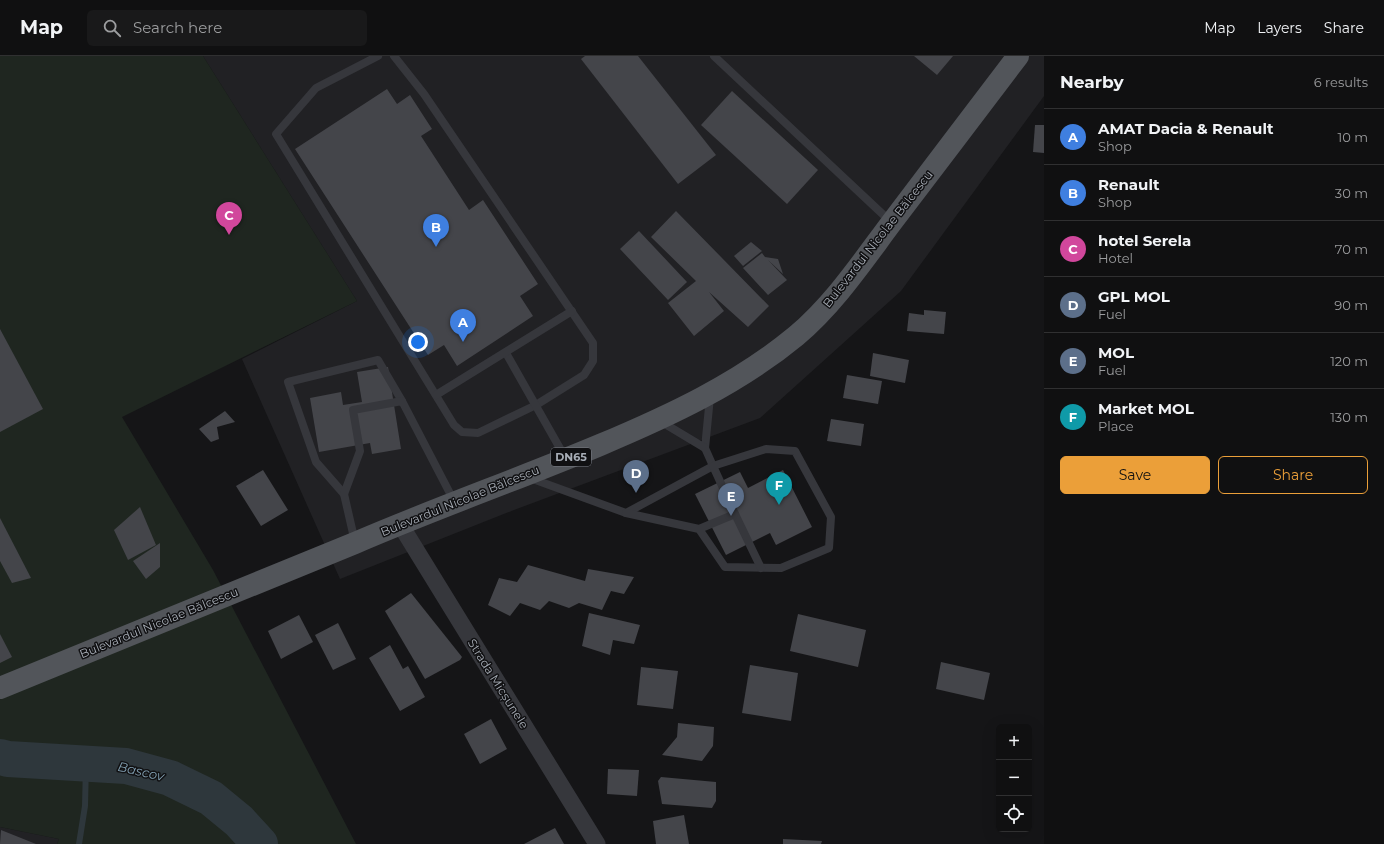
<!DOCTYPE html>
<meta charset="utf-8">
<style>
:root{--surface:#101011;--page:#19191a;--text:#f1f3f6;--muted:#9c9d9f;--line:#303031;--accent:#eb9f39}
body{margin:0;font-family:Montserrat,sans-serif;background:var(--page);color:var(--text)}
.controls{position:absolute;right:12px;bottom:12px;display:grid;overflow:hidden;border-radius:6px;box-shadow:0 4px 16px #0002}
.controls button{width:36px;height:36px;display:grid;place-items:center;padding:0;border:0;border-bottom:1px solid var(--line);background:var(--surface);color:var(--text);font:20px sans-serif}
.you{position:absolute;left:418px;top:286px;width:14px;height:14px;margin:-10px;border:3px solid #fff;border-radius:50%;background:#1a73e8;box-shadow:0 0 0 6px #1a73e833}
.badge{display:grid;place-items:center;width:26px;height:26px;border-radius:50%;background:var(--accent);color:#fff;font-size:13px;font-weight:700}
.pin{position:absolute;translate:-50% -33px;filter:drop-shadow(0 1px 2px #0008)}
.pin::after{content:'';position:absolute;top:21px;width:14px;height:12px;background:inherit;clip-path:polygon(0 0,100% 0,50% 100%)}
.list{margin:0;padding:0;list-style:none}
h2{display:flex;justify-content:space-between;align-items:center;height:52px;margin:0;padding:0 16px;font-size:17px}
h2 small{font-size:13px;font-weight:400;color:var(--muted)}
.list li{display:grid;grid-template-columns:26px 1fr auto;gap:12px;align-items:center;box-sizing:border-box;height:56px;padding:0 16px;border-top:1px solid var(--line)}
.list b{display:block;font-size:15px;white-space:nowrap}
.list p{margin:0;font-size:13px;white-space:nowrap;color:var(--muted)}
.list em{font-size:13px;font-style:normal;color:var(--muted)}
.actions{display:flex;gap:8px;padding:12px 16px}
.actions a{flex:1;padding:9px 0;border:1px solid var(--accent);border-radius:6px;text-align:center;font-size:14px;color:var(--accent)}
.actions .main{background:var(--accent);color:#111}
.icon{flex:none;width:22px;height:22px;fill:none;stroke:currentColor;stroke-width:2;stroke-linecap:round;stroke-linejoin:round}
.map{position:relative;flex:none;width:1044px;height:788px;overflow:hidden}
header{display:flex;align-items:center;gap:24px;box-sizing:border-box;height:56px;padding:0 20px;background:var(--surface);border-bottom:1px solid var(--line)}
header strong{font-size:19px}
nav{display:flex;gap:22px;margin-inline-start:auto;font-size:14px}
.search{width:280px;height:36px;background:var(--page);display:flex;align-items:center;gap:10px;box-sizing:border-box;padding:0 14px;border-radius:6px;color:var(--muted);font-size:15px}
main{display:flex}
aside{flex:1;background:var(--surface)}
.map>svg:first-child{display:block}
.built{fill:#212124}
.green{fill:#1f2620}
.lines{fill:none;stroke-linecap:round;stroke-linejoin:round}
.stream{stroke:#2e373c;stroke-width:6}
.river{stroke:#2e373c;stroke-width:36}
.building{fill:#44454a}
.service{stroke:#36373c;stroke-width:8}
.minor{stroke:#36373c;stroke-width:17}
.primary{stroke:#52555a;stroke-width:22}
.labels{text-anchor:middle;stroke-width:3;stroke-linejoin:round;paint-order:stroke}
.shield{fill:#101012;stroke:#7a7e85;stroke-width:1}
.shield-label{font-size:11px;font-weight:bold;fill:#a7adb6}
.street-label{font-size:12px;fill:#a7adb6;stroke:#101012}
.water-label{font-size:13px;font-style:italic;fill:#809eb0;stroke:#101012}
</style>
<header>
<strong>Map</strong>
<div class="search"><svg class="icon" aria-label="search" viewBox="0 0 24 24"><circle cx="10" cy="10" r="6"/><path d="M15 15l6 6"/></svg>Search here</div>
<nav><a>Map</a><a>Layers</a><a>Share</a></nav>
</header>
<main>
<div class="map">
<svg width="1044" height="788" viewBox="0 0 1044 788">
<rect width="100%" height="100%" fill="#151517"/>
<g class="built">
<polygon points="203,0 1044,0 1044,40 901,235 760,362 514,454 340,523 242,303 357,245"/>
<polygon points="0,771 59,783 57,788 0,788"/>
</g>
<polygon class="green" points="0,0 203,0 357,245 122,361 213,514 356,788 57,788 59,783 0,771"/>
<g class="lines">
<polyline class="stream" points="79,788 85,750 86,708"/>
<polyline class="river" points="0,701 8,703 126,710 170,722 211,742 239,765 260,788"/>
</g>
<g class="building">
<polygon points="585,0 638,0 716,99 678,128 581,3"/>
<polygon points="914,0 953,0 937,19"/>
<polygon points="387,33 397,48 410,39 432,73 421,80 469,154 483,144 538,228 520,240 533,260 457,310 444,289 428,299 295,93"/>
<polygon points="732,35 818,114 787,148 701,69"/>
<polygon points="1035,69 1044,69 1044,97 1033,96"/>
<polygon points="676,155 769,250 748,271 709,236 724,255 694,280 668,247 696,225 651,181"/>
<polygon points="639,175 687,226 668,244 620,193"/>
<polygon points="751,186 762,195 743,210 734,200"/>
<polygon points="762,197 765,201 778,203 783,218 768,204 787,224 768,239 743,212"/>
<polygon points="924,254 946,256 944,278 907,275 909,257 924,259"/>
<polygon points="0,273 43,353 0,376"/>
<polygon points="873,297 909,304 905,327 870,320"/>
<polygon points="388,311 401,393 372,398 370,387 319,396 310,342 341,336 343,349 362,346 357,316"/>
<polygon points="847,319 882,325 878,348 843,342"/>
<polygon points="225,355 235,366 217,371 219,383 211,386 199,373"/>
<polygon points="831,363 864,368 861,390 827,385"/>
<polygon points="263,414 288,454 261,470 236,430"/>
<polygon points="783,414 812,471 776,489 770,477 726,499 695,438 740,416 748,432"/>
<polygon points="140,451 156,489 128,504 114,474"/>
<polygon points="0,462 31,522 12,527 0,505"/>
<polygon points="160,487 160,511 146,523 133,505"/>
<polygon points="528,509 585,525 588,513 634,521 624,538 611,535 602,554 579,547 569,552 549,545 540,554 520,547 510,560 488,549 499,522 517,526"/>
<polygon points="411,537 462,601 460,604 425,623 385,555"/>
<polygon points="589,557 640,569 634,588 613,584 610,599 582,590"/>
<polygon points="798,558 866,574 858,611 790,595"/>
<polygon points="299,559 313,586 281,603 268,575"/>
<polygon points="338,567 356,603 333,614 315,579"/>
<polygon points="0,578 12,601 0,607"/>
<polygon points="390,589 403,613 408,610 425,641 400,655 369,602"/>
<polygon points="941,606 990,617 984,644 936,633"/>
<polygon points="750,609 798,617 791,665 742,657"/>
<polygon points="641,611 678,615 673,653 637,649"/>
<polygon points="491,663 507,693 480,708 464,678"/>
<polygon points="678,667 714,671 713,690 702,705 662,699 677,681"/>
<polygon points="608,713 639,714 637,740 607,738"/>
<polygon points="661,721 716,726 716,745 712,752 662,748 658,725"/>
<polygon points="684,759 689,788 656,788 653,765"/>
<polygon points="555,772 564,788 524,788"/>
<polygon points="1,774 36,788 0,788"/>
<polygon points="783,783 822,785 821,788 783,788"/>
</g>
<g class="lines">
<g class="service">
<polyline points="378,0 316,32 276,78 454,369 462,376 478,377 536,349 584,319 593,305 593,287 424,38 394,0"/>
<polyline points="714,0 891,166"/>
<polyline points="506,297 566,403"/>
<polyline points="436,339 572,255"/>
<polyline points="705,392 710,341"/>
<polyline points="530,422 626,457 713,410 705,392 660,365"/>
<polyline points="344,438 316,406 288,326 378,304 402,345"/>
<polyline points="626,457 699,473 725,511 781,512 829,492 831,461 795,395 766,393 713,410 735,458 699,473"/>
<polyline points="735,458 761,512"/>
<polyline points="355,486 344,438 360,395 353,354 402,345 455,447"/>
</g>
<polyline class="minor" points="400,468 597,788"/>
<path class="primary" d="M 0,632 L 355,487 C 436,452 519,423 600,389 C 669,360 738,328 796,280 C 834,248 862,206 892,166 C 934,111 976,55 1018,0"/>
</g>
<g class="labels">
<rect class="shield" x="551" y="392" width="40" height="18" rx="3"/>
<g class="shield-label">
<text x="571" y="405">DN65</text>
</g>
<g class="street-label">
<text transform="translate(878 183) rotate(-52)" y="4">Bulevardul Nicolae Bălcescu</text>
<text transform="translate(460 445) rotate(-22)" y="4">Bulevardul Nicolae Bălcescu</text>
<text transform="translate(159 567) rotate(-22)" y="4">Bulevardul Nicolae Bălcescu</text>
<text transform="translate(498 628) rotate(58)" y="4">Strada Micșunele</text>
</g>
<g class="water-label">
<text transform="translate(141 715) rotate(13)" y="5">Bascov</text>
</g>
</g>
</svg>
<div class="controls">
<button>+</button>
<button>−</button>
<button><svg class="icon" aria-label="locate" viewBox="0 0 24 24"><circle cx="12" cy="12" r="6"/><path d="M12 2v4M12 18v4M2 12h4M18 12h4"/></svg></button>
</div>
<div class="you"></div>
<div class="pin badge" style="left:463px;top:286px;background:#3f7fe0">A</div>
<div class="pin badge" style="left:436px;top:191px;background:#3f7fe0">B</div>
<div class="pin badge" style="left:229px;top:179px;background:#d1479c">C</div>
<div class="pin badge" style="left:636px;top:437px;background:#5c6f8a">D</div>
<div class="pin badge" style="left:731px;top:460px;background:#5c6f8a">E</div>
<div class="pin badge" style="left:779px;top:449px;background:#0f9aa8">F</div>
</div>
<aside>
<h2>Nearby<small>6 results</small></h2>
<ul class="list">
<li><span class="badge" style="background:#3f7fe0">A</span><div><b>AMAT Dacia &amp; Renault</b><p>Shop</p></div><em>10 m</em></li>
<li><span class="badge" style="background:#3f7fe0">B</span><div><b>Renault</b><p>Shop</p></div><em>30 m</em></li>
<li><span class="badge" style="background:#d1479c">C</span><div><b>hotel Serela</b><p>Hotel</p></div><em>70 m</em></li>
<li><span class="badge" style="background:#5c6f8a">D</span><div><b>GPL MOL</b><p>Fuel</p></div><em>90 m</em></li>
<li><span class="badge" style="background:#5c6f8a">E</span><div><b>MOL</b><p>Fuel</p></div><em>120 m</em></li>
<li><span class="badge" style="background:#0f9aa8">F</span><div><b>Market MOL</b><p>Place</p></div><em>130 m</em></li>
</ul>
<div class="actions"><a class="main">Save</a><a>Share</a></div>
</aside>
</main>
